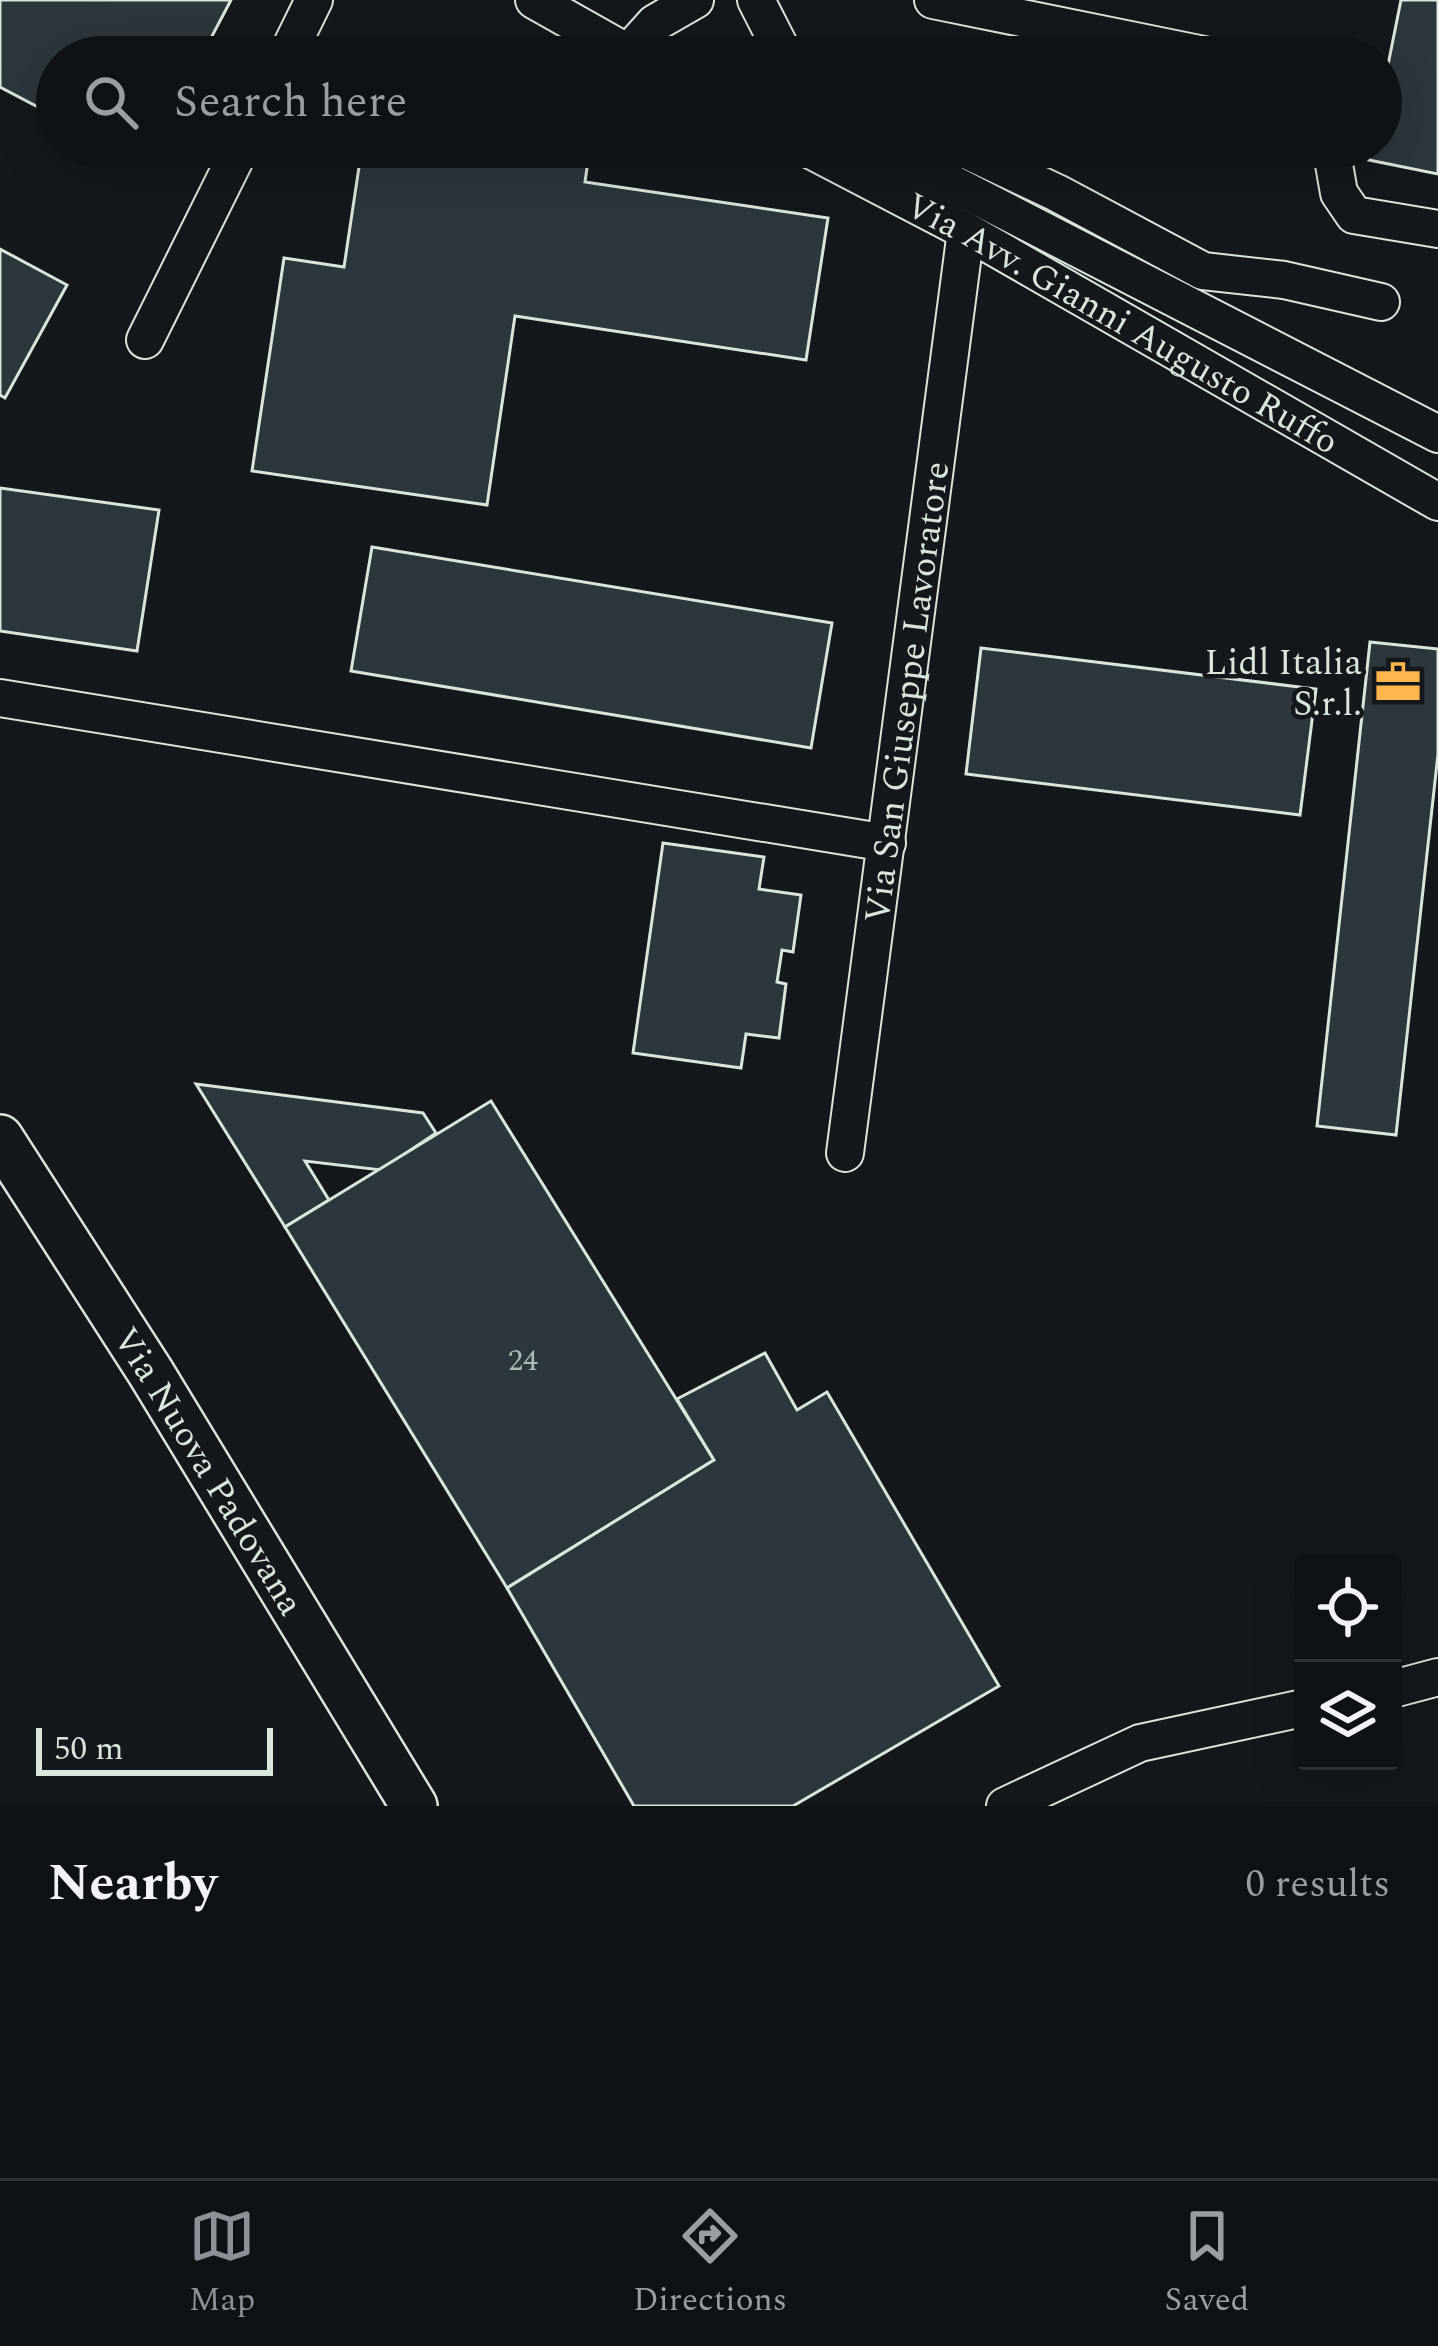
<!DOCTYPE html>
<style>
:root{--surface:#0f1215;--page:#1d2022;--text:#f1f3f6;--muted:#9b9ea0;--line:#2f3234;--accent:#8c9099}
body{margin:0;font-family:Spectral,serif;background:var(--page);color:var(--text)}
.controls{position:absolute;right:36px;bottom:36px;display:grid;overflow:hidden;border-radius:12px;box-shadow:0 12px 48px #0002}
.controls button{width:108px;height:108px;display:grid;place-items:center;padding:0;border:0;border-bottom:3px solid var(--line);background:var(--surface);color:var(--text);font:60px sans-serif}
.scale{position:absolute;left:36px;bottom:30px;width:237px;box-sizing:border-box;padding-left:12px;border:6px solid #d8e6dc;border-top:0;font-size:33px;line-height:42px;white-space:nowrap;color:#d8e6dc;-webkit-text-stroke:9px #14181c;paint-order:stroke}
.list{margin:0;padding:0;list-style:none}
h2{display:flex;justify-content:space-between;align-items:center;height:156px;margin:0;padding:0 48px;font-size:51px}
h2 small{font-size:39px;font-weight:400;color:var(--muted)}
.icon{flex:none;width:66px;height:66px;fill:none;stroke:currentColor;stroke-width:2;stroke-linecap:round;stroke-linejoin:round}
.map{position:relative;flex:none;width:1438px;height:1806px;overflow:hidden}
.search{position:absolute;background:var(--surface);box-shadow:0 12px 48px #0002;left:36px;right:36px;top:36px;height:132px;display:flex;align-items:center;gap:30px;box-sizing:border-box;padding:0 42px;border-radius:66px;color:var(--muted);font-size:45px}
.sheet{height:372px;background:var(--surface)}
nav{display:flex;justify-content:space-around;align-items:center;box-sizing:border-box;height:168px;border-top:3px solid var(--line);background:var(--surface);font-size:33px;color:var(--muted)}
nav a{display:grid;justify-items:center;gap:6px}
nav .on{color:var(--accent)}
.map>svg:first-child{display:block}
.building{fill:#2c363c;stroke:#d8e6dc;stroke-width:3}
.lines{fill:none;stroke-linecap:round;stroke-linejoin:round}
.minor-casing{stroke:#d8e6dc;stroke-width:40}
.major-casing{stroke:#d8e6dc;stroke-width:50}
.minor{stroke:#14181c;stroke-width:36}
.major{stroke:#14181c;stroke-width:45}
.labels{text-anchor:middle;stroke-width:9;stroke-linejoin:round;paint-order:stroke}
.number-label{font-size:30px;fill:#adbab4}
.street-label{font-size:36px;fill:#d8e6dc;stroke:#14181c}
.poi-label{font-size:36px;fill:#d8e6dc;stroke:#14181c;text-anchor:end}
</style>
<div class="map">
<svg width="1438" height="1806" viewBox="0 0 1438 1806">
<rect width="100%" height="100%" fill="#14181c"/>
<g class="building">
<polygon points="0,0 231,0 201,57 57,57 57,117 0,87"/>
<polygon points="1401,0 1438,0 1438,174 1369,160 1372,147 1381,147 1381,100"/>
<polygon points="362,147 590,147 585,182 828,218 806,360 515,316 487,505 252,471 284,258 344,267"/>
<polygon points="0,249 67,285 5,398 0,395"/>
<polygon points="0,488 159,510 137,651 0,631"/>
<polygon points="372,547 832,623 811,748 351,671"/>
<polygon points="1370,642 1438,649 1438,754 1396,1135 1317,1126"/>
<polygon points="981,648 1316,689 1300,815 966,774"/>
<polygon points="663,843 764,857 759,889 801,895 793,952 782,950 777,982 786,984 779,1038 746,1034 741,1068 633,1053"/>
<polygon points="196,1084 423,1113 436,1133 381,1170 305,1161 329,1200 285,1227"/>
<polygon points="491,1101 714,1460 507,1588 285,1227"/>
<polygon points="765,1353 797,1410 827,1392 999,1686 793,1806 634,1806 507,1588 714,1460 677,1399"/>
</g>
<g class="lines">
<g class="minor-casing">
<g id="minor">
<polyline points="534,0 635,57"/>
<polyline points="756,0 785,57"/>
<polyline points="933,0 1214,57"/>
<polyline points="628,53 655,23 695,0"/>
<polyline points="286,57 314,0"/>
<path id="s1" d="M 805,147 L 966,231 L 1438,502"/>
<polyline points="881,147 1438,434"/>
<polyline points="960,147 1057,193 1203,271 1284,280 1381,302"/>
<polyline points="1331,147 1339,193 1354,215 1438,229"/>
<polyline points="145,340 241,147"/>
<polyline points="0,698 887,843"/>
<path id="s2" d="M 845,1153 L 966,231"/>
<polyline points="1393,1689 1438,1677"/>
<polyline points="1005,1806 1140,1743 1303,1708"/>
</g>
</g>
<g class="major-casing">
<g id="major">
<path id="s3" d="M 0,1138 L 151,1373 L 414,1806"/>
</g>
</g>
<use href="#minor" class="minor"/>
<use href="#major" class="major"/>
</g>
<defs>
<g id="office-bare" transform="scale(3.6)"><path d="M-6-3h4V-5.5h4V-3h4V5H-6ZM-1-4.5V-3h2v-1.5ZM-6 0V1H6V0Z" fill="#ffb74d" stroke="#14181c" stroke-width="2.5" paint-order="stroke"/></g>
</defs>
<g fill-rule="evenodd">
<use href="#office-bare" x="1398" y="682"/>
</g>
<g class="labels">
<g class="number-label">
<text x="523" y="1370">24</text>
</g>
<g class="street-label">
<text dy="13" stroke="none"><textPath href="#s1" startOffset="363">Via Avv. Gianni Augusto Ruffo</textPath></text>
<text dy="13" stroke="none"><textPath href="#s2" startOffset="465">Via San Giuseppe Lavoratore</textPath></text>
<text dy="13" stroke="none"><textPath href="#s3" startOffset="393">Via Nuova Padovana</textPath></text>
</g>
<g class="poi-label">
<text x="1362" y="674">Lidl Italia<tspan x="1362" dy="41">S.r.l.</tspan></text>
</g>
</g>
</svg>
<div class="controls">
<button><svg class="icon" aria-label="locate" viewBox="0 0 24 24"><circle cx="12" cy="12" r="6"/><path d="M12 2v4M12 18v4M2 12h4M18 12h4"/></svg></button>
<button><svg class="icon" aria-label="layers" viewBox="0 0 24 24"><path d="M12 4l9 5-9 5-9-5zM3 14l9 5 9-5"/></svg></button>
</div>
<div class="scale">50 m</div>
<div class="search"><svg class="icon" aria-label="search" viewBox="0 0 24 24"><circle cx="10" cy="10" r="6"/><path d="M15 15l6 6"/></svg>Search here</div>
</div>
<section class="sheet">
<h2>Nearby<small>0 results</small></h2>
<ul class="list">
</ul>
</section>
<nav>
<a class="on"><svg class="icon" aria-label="map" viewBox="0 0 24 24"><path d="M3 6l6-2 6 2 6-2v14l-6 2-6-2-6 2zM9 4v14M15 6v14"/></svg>Map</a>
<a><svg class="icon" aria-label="directions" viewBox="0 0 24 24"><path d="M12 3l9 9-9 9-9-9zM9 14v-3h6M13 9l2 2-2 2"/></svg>Directions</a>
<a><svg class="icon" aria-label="saved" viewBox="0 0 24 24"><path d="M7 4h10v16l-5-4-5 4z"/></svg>Saved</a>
</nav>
